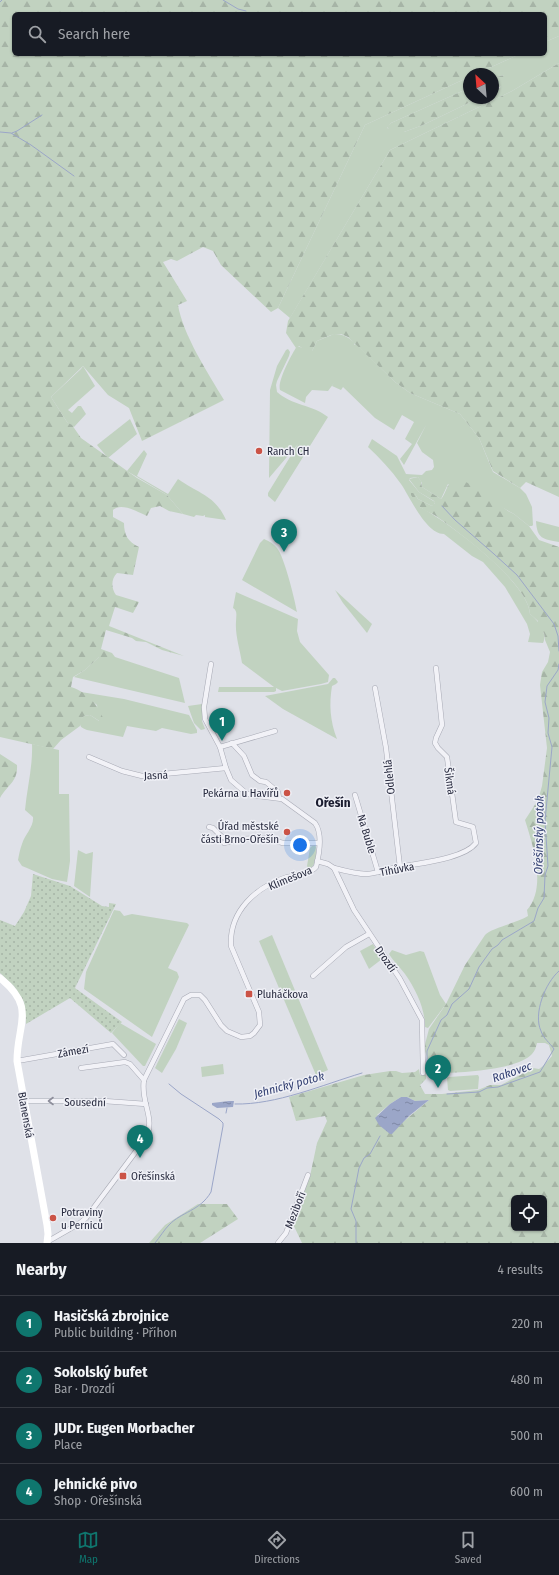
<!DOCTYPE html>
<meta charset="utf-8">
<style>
:root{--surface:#171b24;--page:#242831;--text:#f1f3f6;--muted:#9ea1a6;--line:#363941;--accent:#0f766e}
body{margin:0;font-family:"Fira Sans Condensed",sans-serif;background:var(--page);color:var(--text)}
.controls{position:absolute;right:12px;bottom:12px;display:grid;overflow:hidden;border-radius:6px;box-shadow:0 1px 3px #0004}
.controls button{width:36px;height:36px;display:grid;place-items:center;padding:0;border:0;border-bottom:1px solid var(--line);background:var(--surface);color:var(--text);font:20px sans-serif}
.compass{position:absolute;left:463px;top:68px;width:36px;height:36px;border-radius:50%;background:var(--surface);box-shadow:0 1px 3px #0004;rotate:334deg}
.you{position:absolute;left:300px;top:845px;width:14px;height:14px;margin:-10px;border:3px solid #fff;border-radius:50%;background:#1a73e8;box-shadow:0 0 0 6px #1a73e833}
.badge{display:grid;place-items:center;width:26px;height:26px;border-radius:50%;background:var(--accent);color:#fff;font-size:13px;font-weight:700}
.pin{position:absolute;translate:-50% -33px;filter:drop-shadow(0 1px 2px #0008)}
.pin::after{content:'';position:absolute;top:21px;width:14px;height:12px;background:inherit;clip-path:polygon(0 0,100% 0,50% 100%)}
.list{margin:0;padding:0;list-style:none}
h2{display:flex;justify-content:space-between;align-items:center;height:52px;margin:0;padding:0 16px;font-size:17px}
h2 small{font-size:13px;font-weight:400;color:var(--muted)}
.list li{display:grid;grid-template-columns:26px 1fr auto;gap:12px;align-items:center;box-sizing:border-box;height:56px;padding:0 16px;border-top:1px solid var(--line)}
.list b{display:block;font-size:15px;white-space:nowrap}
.list p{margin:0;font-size:13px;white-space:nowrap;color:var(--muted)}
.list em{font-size:13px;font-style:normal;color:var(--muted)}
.icon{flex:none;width:22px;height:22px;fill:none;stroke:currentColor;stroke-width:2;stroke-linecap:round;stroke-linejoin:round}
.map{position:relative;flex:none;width:559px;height:1243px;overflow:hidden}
.search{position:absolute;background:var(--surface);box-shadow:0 1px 3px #0004;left:12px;right:12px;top:12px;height:44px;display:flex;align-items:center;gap:10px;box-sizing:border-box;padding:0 14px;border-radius:6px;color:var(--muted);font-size:15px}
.sheet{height:276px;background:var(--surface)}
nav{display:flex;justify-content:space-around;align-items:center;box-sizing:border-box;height:56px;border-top:1px solid var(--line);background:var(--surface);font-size:11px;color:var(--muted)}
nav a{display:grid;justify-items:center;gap:2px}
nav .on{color:var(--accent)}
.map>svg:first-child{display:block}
.green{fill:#c1d2c0}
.forest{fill:url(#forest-firs);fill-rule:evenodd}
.garden{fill:url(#garden-dots)}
.water{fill:url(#water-ripples)}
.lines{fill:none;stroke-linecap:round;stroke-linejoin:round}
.stream{stroke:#9ba6c8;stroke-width:1}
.street-casing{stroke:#a8aab5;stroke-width:5.5}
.street{stroke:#f2f2f7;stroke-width:4.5}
.secondary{stroke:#fff;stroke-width:7}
.oneway{stroke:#8d8e9b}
.poi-dot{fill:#cb5346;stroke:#eff0f6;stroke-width:1.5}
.labels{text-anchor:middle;stroke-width:3;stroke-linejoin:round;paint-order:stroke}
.poi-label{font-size:11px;fill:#282b3f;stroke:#eff0f6;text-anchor:start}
.street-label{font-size:11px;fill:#282b3f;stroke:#eff0f6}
.water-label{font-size:12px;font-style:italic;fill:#334072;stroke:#eff0f6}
.quarter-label{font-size:13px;font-weight:bold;fill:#1b1d30;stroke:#eff0f6}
</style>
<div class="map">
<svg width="559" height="1243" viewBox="0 0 559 1243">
<defs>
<pattern id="forest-firs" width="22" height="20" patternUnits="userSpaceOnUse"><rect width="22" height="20" fill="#c1d2c0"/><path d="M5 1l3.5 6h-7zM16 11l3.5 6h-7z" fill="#a6b4a6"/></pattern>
<pattern id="garden-dots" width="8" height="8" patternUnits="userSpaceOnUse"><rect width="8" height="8" fill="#c1d2c0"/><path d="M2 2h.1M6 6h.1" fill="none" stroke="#a6b4a6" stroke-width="1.8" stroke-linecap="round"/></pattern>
<pattern id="water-ripples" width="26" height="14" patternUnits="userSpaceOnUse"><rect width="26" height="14" fill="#9ba6c8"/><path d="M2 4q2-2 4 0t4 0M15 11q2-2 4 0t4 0" fill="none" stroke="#7e87a4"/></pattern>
</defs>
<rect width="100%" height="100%" fill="#dfe1e8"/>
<g class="green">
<polygon points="559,36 559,63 512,91 390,150 290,318 278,308 365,125 469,77 469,88 391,123 387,128 404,132 423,125 479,98 493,98 493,91 500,88 504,75 493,78 493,74 476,74 520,54 545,54 545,42"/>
<path d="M 334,334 C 343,334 348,337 355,343 L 354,345 L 356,344 L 395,382 L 410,393 L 460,414 L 479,438 L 493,472 L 520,488 L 526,494 L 532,507 L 533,525 L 532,526 L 529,526 L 514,514 L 496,504 L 448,484 L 441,499 L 422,487 L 422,483 L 418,477 L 410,478 L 409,480 L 419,492 L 435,502 L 434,505 L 432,506 L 418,499 L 415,494 L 420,507 C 448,522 528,581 530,614 C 538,620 548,633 543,643 L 528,642 L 530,634 L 527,624 L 505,587 L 483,562 L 472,556 L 444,534 C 426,534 410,497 401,484 C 391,470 380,458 368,447 L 372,439 L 397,456 L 406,474 L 422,475 L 426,471 L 432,470 L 434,467 L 433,460 L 422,452 L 417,443 L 426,425 L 404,465 L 400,459 L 412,444 L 405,439 L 414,422 L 402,415 L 394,430 L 375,418 L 343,387 L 341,390 L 332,386 L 334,383 L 328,391 L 312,390 L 306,397 L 305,403 L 280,390 C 277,381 292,354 297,346 L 312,351 L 317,341 Z"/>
<path d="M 288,349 L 290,352 L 289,356 L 277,381 L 276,385 L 277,392 C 291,405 313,405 328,417 L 275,502 L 268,496 L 268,493 L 298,444 L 269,478 L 270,390 L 277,366 L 286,350 Z"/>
<polygon points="83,366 95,386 68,410 72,413 78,406 81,406 86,414 74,427 67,422 51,397 81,369"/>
<polygon points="130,419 137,434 108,458 97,445"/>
<path d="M 144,450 L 147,454 L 137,476 L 168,494 L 178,479 C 199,494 215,495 226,520 L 205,517 L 205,515 L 203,516 L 196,515 L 194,517 L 183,514 L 167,495 L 127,471 Z"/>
<path d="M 536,521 L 559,527 L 559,542 C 543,539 537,539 536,521 Z"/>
<path d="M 264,539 C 269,541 274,544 277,548 C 284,556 295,600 297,612 L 242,580 L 260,543 Z"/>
<polygon points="335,590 372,624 367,633 343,603"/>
<path d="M 236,592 L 298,619 L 297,631 L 300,642 L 329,675 L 328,682 L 321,684 L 282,691 L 276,688 L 276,691 L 274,692 L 218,692 L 219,687 L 274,687 L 242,663 C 240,650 235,635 236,622 C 236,616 238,611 233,608 Z"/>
<polygon points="99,657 115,657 179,678 185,703 74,677 85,670"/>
<path d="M 333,678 L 335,678 L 338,682 L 336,684 L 332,686 C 329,704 330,721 337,739 L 283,709 L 265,696 L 328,684 Z"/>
<path d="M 81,692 L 124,699 L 189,715 L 197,730 L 197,733 L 191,734 L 162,728 L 156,731 L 127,726 L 123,737 L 87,730 C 82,728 79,727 80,720 L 84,716 L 90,715 L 99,721 L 97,705 Z"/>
<polygon points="202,704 202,721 205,729 201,730 194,723 188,706"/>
<path d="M 32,744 L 59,750 L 59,794 L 69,794 L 70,861 L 67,882 L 52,879 L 27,868 L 22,866 L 18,860 C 19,855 20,849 22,844 C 25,834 34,827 33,817 L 25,810 C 27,788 33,766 32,744 Z"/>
<path d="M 315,845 L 316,847 C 316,855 317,865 309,869 L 307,866 L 310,848 L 312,846 Z"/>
<polygon points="78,850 86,854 93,852 90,897 74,886"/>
<polygon points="114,910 120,911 124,916 132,914 187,923 189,925 168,968 177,972 179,977 152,1037 84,989 86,972"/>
<polygon points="272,935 328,1070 316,1075 259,941"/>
<polygon points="373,944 382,959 369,969 360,951"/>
<path d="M 392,950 L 406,955 L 420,951 L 424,952 L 440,995 L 446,1004 L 428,1028 L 425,1027 C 425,1008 416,990 405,974 C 400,967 393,961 389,954 Z"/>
<polygon points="179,1019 187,1023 176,1049 162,1073 155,1068"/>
<polygon points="120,1023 156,1044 145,1066 143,1066 112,1033"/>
<polygon points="223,1064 224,1074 202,1077 201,1067"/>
<polygon points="478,1075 479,1077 478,1089 450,1091 448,1090 447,1078 449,1077"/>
</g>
<g class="forest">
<path d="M 0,0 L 559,0 L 559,36 L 545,42 L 545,14 L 14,14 L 14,54 L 520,54 L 476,74 L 469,74 L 469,77 L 365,125 L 278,308 L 271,312 L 221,265 L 213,251 L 203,247 L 177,261 L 171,259 L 163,262 L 187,301 L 178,305 C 183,335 208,373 224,400 L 142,441 L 129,408 L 108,395 L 83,366 L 51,397 L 67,422 L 72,425 L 81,438 L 137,478 L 167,495 L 183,514 L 169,511 L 160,506 L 151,508 L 147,516 C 138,512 121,502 113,510 L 113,517 L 124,523 C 124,535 128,542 139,547 L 133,575 L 117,573 C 111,579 111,588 116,595 L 139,602 L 133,613 L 115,607 L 109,626 L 184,656 L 162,650 L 146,642 L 136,641 L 132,638 L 106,630 L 101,649 L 112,653 L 115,657 L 99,657 L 85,670 L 73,677 L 71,687 C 87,692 100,706 104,721 L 101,722 L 90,715 L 84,716 L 80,721 L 80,726 L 61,740 L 53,749 L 0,737 Z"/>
<polygon points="559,63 559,497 526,482 520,488 493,471 479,438 460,414 410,393 395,382 348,337 341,334 331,335 317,341 312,351 308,352 299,346 296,348 286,333 288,321 390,150 512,91"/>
<polygon points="504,75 507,77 506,83 493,91 493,78"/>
<polygon points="469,88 469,98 479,98 423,125 404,132 397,134 392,132 387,127 391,123"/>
<path d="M 418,477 L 421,481 L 422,487 L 441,499 C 446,494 446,485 453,479 C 469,478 495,502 508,511 L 514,514 L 529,526 L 539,540 L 559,547 L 559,1243 L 302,1243 L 292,1222 L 310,1176 L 317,1143 L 327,1121 L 325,1116 L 296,1121 L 289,1097 L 364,1075 L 390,1071 L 396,1071 L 402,1073 L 415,1072 L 419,1069 L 420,1075 L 426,1075 L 426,1079 L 420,1085 L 425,1094 L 442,1094 L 478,1090 L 490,1085 L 501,1085 L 533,1068 L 539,1069 L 543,1066 L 552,1056 L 549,1045 L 545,1043 L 537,1043 C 536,1047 535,1051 532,1054 C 518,1070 458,1073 437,1073 L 431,1069 L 424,1048 L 429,1029 L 446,1004 L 465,965 L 485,935 C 491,928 517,923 528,916 L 527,910 C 547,887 533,846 525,820 L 538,800 L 542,786 L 547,748 L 540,685 L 542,672 L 548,662 L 550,652 L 545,640 L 544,633 L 538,626 L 538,621 L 530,614 C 528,583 461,534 436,516 C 431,513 425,511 420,507 C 417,504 414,499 411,495 L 411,493 L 414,493 L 418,499 L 432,506 L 435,503 L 434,501 L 419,492 L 409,479 ZM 401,1097 L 407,1097 L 415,1101 L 429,1100 L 403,1122 L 377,1115 L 390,1104 ZM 514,1198 L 544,1198 L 544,1228 L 514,1228 Z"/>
<path d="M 0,754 L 17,765 C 18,782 8,784 0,798 Z"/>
<polygon points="198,1204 227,1204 238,1219 200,1243 149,1243 165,1225"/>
</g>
<polygon class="garden" points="33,874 70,886 102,906 109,907 109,903 116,904 75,988 122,1022 111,1033 70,998 26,1024 24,1002 14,986 0,973 0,920 15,926 24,912 31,896"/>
<g class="water">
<polygon points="401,1097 407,1097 415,1101 429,1100 409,1116 392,1134 390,1134 379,1125 375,1118 390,1104"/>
<polygon points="229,1101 234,1101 233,1107 217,1108 212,1105 212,1103"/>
</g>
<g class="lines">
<g class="stream">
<polyline points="223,0 238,9 246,11"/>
<polyline points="0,2 2,0"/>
<polyline points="0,132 11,133 31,145 74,176"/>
<polyline points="12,133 17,131 42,115"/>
<polyline points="442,506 455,520 494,554 517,575 554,624 558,636 559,651"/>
<polyline points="427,1062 427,1051 441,1020 447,1015 452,1004 469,989 479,967 492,949 498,945 502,940 534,921 538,908 544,898 545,875 548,866 545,821 552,747 548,733 549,718 545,702 547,686 558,670 559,664"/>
<path d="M 447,1094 L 479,1092 L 487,1088 L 498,1087 L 540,1072 L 554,1049 C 550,1043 543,1038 541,1031 C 533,1014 545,983 559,971"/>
<path d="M 235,1104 C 276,1105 322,1085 362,1073"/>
<polyline points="226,1113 227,1108"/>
<path d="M 155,1243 C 160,1237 164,1230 169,1225 C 181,1212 200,1211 211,1192 L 223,1126 L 223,1123 L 219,1119 L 181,1094 L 169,1084"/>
<polyline points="356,1243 356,1221 351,1209 359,1168 364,1158 370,1154 380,1136"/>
</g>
<g class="street-casing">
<g id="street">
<polyline points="375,688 386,748 400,867"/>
<polyline points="232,743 244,756 252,775 260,781 266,782 278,792 279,798"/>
<polyline points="220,747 275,731"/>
<polyline points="89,757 122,771 142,776 226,768"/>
<polyline points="355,795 378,872"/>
<polyline points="209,827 213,828 221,836 232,841"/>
<polyline points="224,843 240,839 264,838 283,843 319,843"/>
<polyline points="317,861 328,864 334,868 354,910 400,979 422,1020 423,1073"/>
<path d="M 334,868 C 345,871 356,874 367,874 C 379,873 389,868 400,867 C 419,863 464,859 476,843 L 473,827 L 456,822 L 447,757 L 438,748 L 435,743 L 436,738 L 442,725 L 436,668"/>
<polyline points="313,976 346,947 369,934"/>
<polyline points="17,1061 113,1044 124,1055"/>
<polyline points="81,1068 125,1062 130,1064 144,1080"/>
<polyline points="24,1101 104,1101 146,1104"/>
<path d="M 47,1242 L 80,1223 L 86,1218 L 146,1138 C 156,1118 140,1102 144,1080 L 184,999 L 191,995 L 200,995 L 205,1000 L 221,1025 L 227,1031 L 241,1037 L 250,1036 L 254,1033 L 260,1025 L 259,1012 L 231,946 C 229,911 256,887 287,877 C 296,875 310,874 316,867 C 319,855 323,834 315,823 L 282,799 L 251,795 L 246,793 L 231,780 L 226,768 L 220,747 L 205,719 L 204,707 L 211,664"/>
<polyline points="278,1243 286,1233 308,1175"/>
</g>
</g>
<use href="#street" class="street"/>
<path class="secondary" d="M 0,978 C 37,1008 17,1023 17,1061 L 47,1225 L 48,1234 L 47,1243"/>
</g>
<defs><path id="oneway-chevron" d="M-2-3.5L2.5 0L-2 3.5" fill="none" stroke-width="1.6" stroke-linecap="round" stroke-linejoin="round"/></defs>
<use class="oneway" href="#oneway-chevron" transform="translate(51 1101) rotate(180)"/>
<g class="poi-dot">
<circle cx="259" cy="451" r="4"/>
<circle cx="287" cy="793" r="4"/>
<circle cx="287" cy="832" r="4"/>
<rect x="245" y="990" width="8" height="8" rx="2"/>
<rect x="119" y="1172" width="8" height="8" rx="2"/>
<circle cx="53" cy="1218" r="4"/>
</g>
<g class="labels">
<g class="poi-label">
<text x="267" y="455">Ranch CH</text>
<text x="279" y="797" text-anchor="end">Pekárna u Havířů</text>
<text x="279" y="830" text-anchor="end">Úřad městské<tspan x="279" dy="13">části Brno-Ořešín</tspan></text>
<text x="257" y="998">Pluháčkova</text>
<text x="131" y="1180">Ořešínská</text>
<text x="61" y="1216">Potraviny<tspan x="61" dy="13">u Perniců</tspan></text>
</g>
<g class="street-label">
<text transform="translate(156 775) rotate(-2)" y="4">Jasná</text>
<text transform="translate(389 777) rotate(-96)" y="4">Odlehlá</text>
<text transform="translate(450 781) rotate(82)" y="4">Šikmá</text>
<text transform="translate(367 834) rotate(73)" y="4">Na Buble</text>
<text transform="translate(397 869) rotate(-11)" y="4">Tihůvka</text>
<text transform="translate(290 878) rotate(-22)" y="4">Klimešova</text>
<text transform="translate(386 959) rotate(55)" y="4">Drozdí</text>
<text transform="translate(73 1051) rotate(-10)" y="4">Zámezí</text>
<text transform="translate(85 1102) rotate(1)" y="4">Sousední</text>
<text transform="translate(26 1115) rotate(80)" y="4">Blanenská</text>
<text transform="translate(295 1210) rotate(-69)" y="4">Meziboří</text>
</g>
<g class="water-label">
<text transform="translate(539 835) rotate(-89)" y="4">Ořešínský potok</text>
<text transform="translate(512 1072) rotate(-19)" y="4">Rakovec</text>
<text transform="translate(289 1085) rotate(-15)" y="4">Jehnický potok</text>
</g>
<g class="quarter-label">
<text x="333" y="807">Ořešín</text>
</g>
</g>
</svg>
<div class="controls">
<button><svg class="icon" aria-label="locate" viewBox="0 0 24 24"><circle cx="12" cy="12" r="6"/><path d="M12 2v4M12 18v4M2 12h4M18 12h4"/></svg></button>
</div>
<svg class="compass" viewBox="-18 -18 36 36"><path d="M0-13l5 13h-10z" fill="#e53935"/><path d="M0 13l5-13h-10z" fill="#9ea1a6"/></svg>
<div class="you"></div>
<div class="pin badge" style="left:222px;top:741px">1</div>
<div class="pin badge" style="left:438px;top:1088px">2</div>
<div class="pin badge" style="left:284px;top:552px">3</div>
<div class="pin badge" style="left:140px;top:1158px">4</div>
<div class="search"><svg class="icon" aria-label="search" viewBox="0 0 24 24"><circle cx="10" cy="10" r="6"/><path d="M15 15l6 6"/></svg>Search here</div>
</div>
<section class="sheet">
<h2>Nearby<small>4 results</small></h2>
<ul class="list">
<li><span class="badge">1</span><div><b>Hasičská zbrojnice</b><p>Public building · Příhon</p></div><em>220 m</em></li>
<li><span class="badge">2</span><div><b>Sokolský bufet</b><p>Bar · Drozdí</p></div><em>480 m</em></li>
<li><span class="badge">3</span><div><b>JUDr. Eugen Morbacher</b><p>Place</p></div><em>500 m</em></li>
<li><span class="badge">4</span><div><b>Jehnické pivo</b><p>Shop · Ořešínská</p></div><em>600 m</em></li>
</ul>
</section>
<nav>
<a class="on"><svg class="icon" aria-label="map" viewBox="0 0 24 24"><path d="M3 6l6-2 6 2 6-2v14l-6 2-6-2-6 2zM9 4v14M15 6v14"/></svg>Map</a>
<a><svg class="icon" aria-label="directions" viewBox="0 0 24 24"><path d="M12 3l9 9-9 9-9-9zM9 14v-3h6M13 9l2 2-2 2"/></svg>Directions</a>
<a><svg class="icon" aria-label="saved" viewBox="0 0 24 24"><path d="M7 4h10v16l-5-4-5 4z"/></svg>Saved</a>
</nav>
